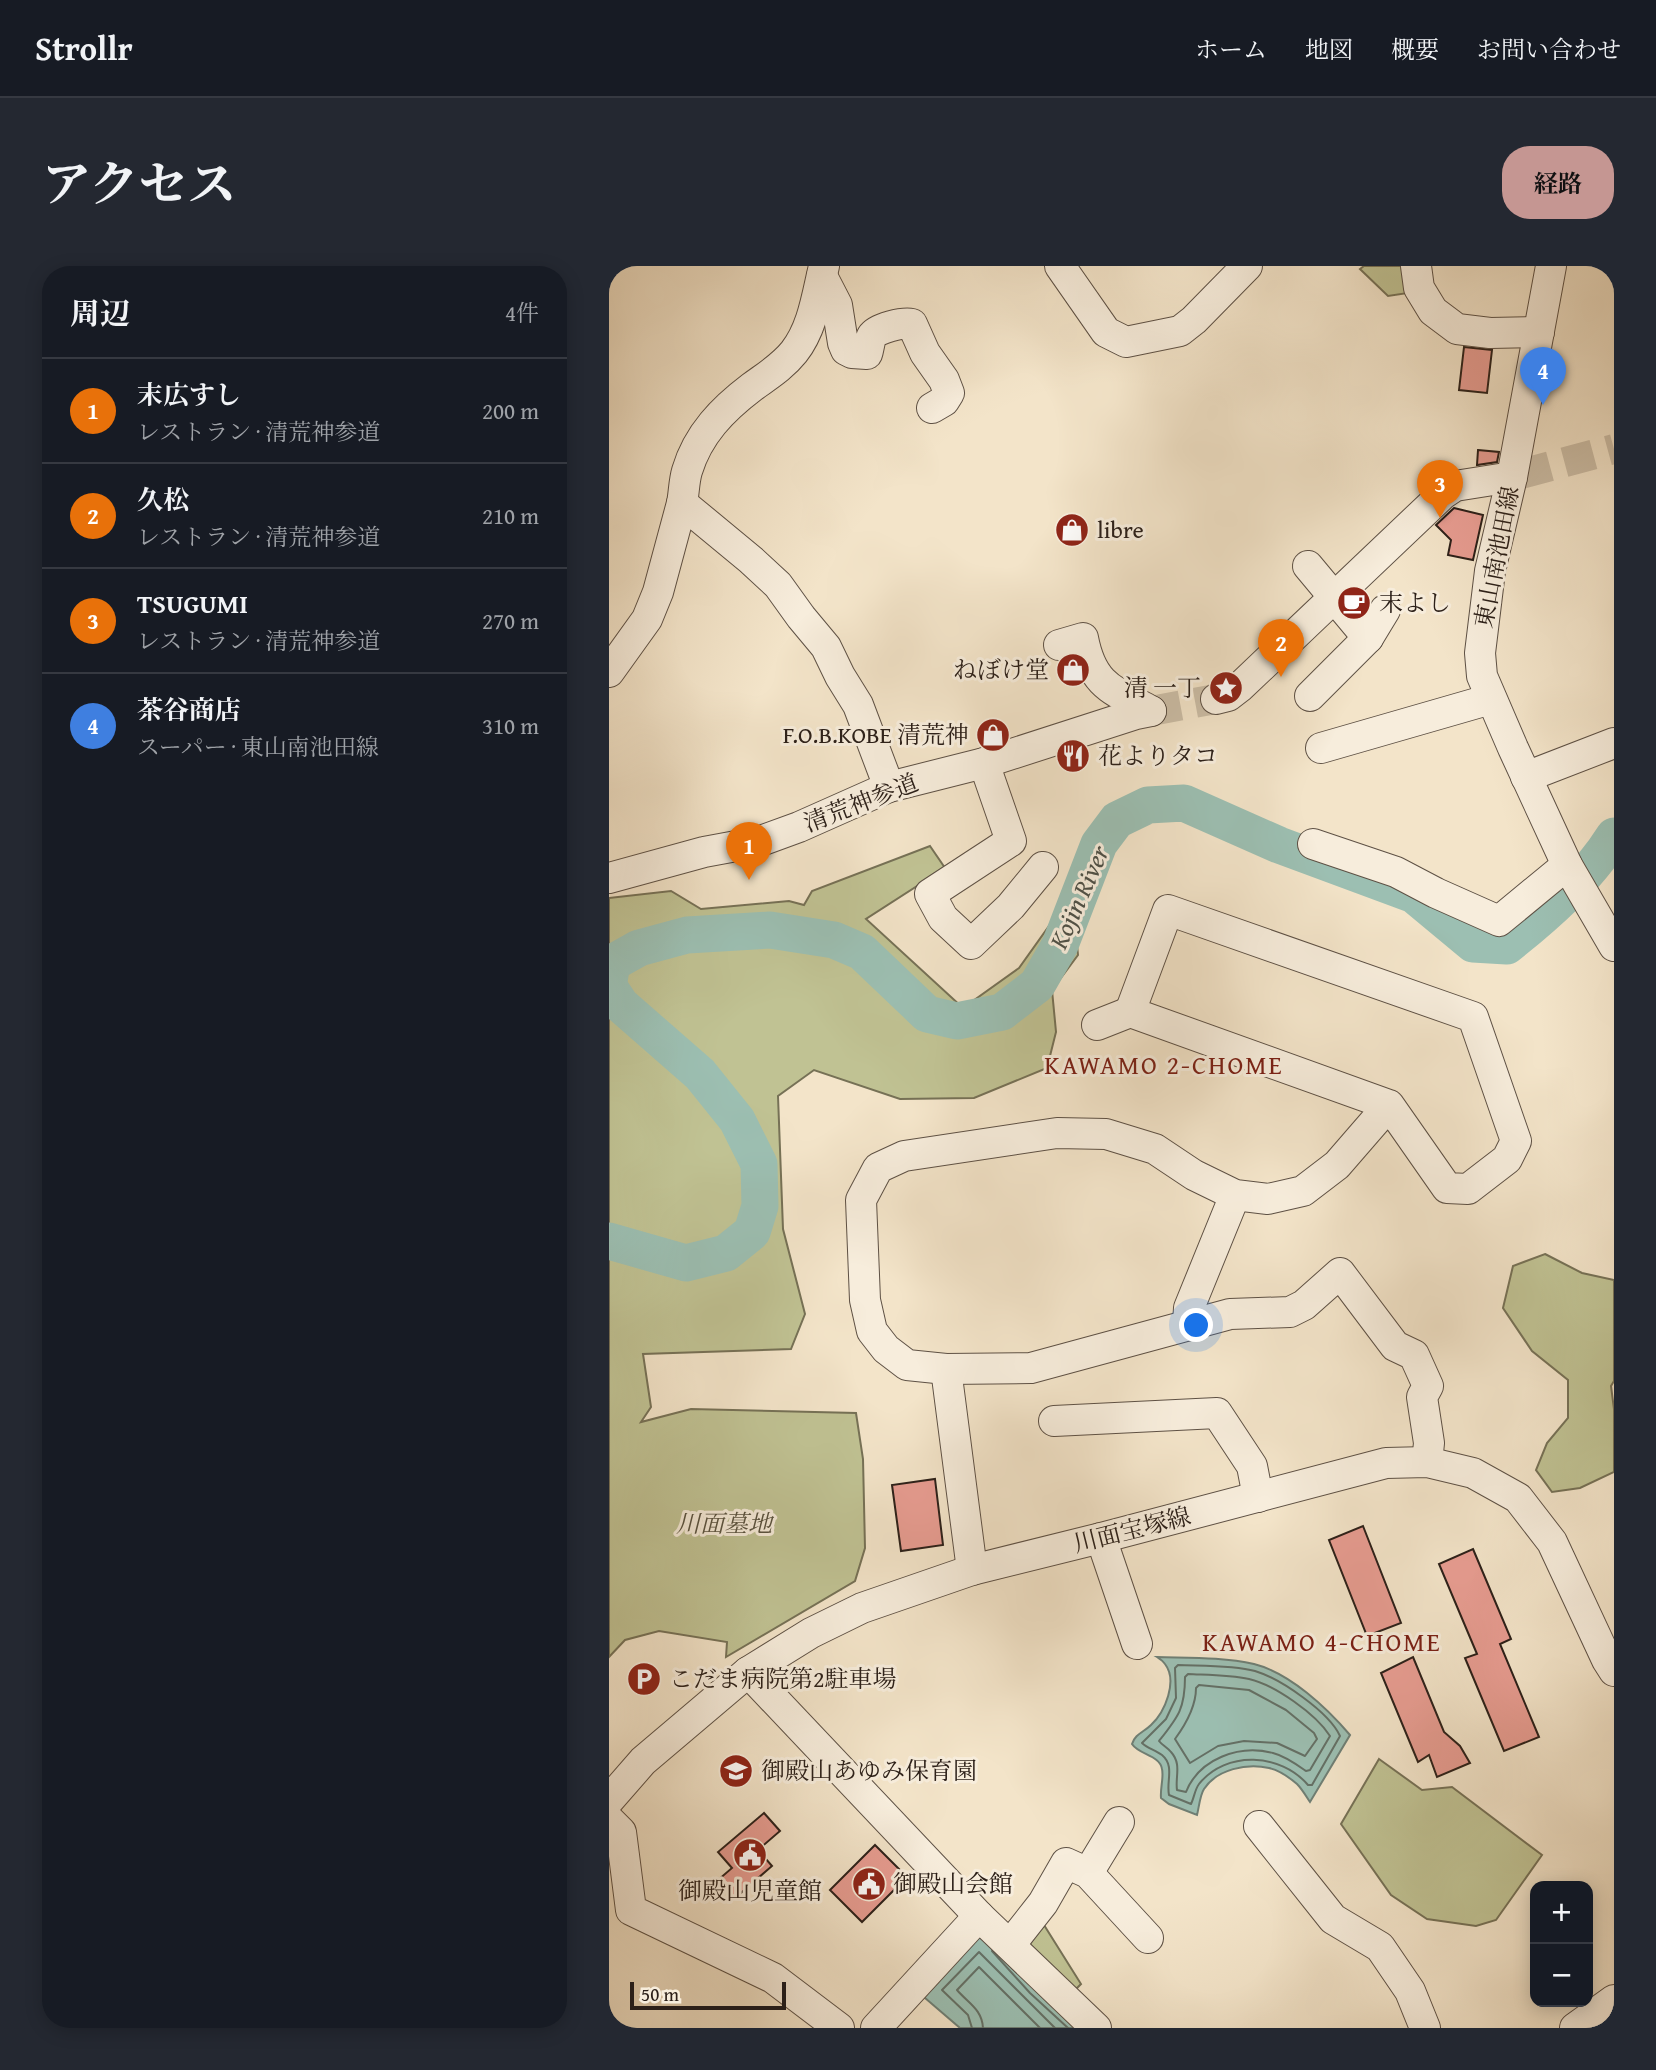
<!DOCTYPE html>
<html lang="ja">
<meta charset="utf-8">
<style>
:root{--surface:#171b24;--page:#242831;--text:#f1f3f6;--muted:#9ea1a6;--line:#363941;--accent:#c59692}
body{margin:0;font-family:"Gentium Book Plus","Noto Serif JP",serif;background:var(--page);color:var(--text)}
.controls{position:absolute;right:21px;bottom:21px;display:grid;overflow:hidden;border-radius:14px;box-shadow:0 4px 18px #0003}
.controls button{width:63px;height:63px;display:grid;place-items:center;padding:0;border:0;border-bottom:2px solid var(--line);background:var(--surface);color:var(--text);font:35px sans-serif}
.scale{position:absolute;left:21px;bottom:18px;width:156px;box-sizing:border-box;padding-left:7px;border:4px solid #2c2019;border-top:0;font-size:19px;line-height:24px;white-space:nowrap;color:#2c2019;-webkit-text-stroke:5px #f7eddc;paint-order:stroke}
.you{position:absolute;left:588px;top:1060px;width:24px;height:24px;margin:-18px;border:5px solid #fff;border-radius:50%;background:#1a73e8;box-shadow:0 0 0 10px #1a73e833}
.badge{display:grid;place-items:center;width:46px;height:46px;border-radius:50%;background:var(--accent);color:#fff;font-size:23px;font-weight:700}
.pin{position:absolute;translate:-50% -58px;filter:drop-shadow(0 2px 4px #0008)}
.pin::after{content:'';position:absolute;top:37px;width:24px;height:21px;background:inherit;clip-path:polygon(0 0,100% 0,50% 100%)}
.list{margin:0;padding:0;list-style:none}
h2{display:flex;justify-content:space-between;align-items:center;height:91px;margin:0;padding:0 28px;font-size:30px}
h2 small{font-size:23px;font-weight:400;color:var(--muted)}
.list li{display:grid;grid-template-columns:46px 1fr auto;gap:21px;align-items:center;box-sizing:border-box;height:105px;padding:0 28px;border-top:2px solid var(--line)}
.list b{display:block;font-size:26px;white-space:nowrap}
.list p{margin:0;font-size:23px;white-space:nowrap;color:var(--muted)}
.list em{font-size:23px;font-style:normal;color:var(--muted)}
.map{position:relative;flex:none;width:1005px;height:1762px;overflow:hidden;border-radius:28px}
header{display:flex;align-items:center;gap:42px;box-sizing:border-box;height:98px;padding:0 35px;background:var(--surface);border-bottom:2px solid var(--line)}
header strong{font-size:33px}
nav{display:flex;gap:38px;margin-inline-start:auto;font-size:24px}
.intro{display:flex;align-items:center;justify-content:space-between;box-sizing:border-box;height:168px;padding:0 42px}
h1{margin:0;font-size:49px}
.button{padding:18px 32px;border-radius:28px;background:var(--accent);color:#111;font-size:24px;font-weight:700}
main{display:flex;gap:42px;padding:0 42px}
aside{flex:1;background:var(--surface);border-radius:28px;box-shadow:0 4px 18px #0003}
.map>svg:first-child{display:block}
.green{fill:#c0c293;stroke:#767156;stroke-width:2}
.water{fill:#9cbfb2;stroke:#6f7f75;stroke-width:2}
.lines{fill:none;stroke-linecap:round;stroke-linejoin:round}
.shore{stroke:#647066;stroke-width:2}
.river{stroke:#9cbfb2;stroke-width:37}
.building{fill:#e79c91;stroke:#2c2019;stroke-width:2}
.minor-tunnel{stroke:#cbbda6;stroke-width:30;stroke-dasharray:30 15;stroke-linecap:butt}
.minor-casing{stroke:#5e5145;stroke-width:32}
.minor{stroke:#f7eddc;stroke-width:30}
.labels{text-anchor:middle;stroke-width:6;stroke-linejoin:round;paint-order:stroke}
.poi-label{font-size:24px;fill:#2c2019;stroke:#f7eddc;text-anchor:start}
.street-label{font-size:24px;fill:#2c2019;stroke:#f7eddc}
.park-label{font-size:24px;font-style:italic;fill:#58513e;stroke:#f7eddc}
.water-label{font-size:26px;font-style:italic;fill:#4e5047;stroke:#f7eddc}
.neighbourhood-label{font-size:26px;letter-spacing:2px;fill:#7a1f14;stroke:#f7eddc}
</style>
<header>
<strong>Strollr</strong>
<nav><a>ホーム</a><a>地図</a><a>概要</a><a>お問い合わせ</a></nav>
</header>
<div class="intro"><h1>アクセス</h1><a class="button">経路</a></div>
<main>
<aside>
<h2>周辺<small>4件</small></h2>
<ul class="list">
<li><span class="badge" style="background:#e8710a">1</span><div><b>末広すし</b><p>レストラン · 清荒神参道</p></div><em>200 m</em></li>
<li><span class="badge" style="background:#e8710a">2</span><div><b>久松</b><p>レストラン · 清荒神参道</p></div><em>210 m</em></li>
<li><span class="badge" style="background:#e8710a">3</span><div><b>TSUGUMI</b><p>レストラン · 清荒神参道</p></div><em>270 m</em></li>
<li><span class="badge" style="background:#3f7fe0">4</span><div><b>茶谷商店</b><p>スーパー · 東山南池田線</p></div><em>310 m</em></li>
</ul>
</aside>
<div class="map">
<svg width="1005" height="1762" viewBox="0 0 1005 1762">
<rect width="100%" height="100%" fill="#f3e4c9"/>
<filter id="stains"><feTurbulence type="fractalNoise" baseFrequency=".00286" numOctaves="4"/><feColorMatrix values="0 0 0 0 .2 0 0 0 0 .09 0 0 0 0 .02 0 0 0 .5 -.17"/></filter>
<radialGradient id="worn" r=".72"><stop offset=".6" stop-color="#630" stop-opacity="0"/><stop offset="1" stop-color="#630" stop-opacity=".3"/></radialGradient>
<g class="green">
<polygon points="755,0 793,0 799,27 779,30 751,3"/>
<polygon points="321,580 336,602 257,653 354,742 410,702 440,660 467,669 469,689 443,724 447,766 438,802 365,832 291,833 205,804 169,830 174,963 196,1048 182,1083 34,1088 42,1141 32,1156 82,1143 247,1147 254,1193 256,1282 246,1315 117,1391 118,1376 50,1365 16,1374 0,1391 0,632 62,625 92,643 180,635 195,639 203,625"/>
<polygon points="936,988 973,1007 1005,1014 1005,1115 1002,1120 1005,1143 1005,1206 971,1222 943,1226 927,1204 938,1177 959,1152 959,1114 923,1085 894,1042 904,1000"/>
<polygon points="770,1493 813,1524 843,1521 933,1589 887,1654 867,1660 818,1653 782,1629 732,1558"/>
<polygon points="435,1659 472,1718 463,1727 419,1680"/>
</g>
<g class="water">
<path d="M 548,1391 C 579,1392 614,1391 645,1398 C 681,1407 718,1442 741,1469 L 701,1536 C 697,1530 693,1523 688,1518 C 681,1512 669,1504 660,1502 C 638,1497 608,1503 595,1523 C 591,1529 590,1541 588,1549 L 560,1538 L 552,1532 C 551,1523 555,1511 553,1503 C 551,1489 530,1489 523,1478 C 526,1468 535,1466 542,1459 C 556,1446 569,1415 556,1398 C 554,1395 551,1393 548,1391 Z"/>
<polygon points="370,1661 469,1762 351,1762 309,1726"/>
</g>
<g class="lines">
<g class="shore">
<path d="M 569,1399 C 592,1400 624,1399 646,1405 C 672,1413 720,1446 731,1470 L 703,1519 L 699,1519 C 672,1487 617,1484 590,1518 C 586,1523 585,1532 582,1538 L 560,1529 C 557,1515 566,1500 553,1489 C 546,1484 538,1482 533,1477 L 557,1453 L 567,1432 L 566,1402 Z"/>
<path d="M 579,1408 C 599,1409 621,1409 640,1413 C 666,1419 707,1448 721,1470 L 701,1504 L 697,1505 C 687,1498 676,1490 664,1487 C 630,1478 590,1493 577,1526 L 568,1524 C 566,1511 573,1498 562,1486 C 558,1481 553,1479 550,1475 C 569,1451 576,1443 576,1411 Z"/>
<path d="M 590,1419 L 640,1424 L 677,1444 L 705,1467 L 708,1473 L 696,1490 L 668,1477 L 635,1475 L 609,1480 L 581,1497 L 566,1473 C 577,1458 587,1441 587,1422 Z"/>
<polyline points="383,1685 421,1727 459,1762"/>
<polyline points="363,1762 359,1749 333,1724 370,1686 446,1762"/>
<path d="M 374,1762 C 373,1743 359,1737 348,1724 L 370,1701 L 431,1762"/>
</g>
<g class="river">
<path d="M 0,715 L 3,697 L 30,682 L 78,669 L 161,664 L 225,674 L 253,686 L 318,748 L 348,755 L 393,746 L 428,719 L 451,679 L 490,578 L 508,554 L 539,539 L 575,537 L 670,579 L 805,629 L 864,678 L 898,680 C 937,649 978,613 1005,570"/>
<polyline points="0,721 12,739 91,808 128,854 150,898 151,940 143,966 117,987 77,997 0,975"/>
</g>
</g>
<g class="building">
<polygon points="855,81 883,84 878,127 850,124"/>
<polygon points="869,184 890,186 888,196 868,199"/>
<polygon points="845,242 874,249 864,294 839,289 842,274 827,259"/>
<polygon points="326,1213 334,1279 292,1285 283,1219"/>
<polygon points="754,1260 792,1357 758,1370 720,1274"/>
<polygon points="864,1283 902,1373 891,1378 930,1471 895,1485 856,1392 868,1388 830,1298"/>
<polygon points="804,1391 835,1466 851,1480 861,1497 828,1511 820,1489 809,1496 772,1407"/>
<polygon points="155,1547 171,1565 149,1584 163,1600 125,1633 109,1614 123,1602 109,1586"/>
<polygon points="266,1579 298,1611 253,1656 221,1624"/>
</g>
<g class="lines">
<g class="minor-tunnel">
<polyline points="912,208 1005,183"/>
<polyline points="542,445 607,433"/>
</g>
<g class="minor-casing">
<g id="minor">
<polyline points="451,0 497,66 517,76 571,65 585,54 638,0"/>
<polyline points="807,0 810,22 824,45 848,63 881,67 930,66"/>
<polyline points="942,0 903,211 881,305 871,387 873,410 904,482 958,599 1005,680"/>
<path d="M 213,10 L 228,39 L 234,77 L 237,84 L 243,87 L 258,88 C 260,83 260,75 263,70 C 268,62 294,56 303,58 L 316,87 L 335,114 L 340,127 L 335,135 L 323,142"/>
<path d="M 73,237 C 75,227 75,215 78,205 C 89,168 114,143 143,121 C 158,110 173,101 185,86 C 204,62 208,29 215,0"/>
<polyline points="699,300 759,372"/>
<path d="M 450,379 L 474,372 C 483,419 503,424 542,445"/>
<polyline points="0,406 38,353 49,326 73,237 142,294 169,319 192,351 217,381 231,410 249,439 280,521"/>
<polyline points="701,430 759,372 776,344"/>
<polyline points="607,433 619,430 632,420 834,228 846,220 903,211"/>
<polyline points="712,482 882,433"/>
<polyline points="375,497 402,575 321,628 334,652 362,678 402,640 434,601"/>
<polyline points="917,511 1005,477"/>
<polyline points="704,578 787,606 827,627 890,655 958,599"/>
<polyline points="0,612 95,586 149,576 190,561 280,521 375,497 527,448 542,445"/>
<polyline points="488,759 521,746"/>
<polyline points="780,839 838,922 859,923 898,893 907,875 864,751 559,644 521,746 780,839 728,899 694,925 659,933 626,929 585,909 546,883 497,868 448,867 295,890 269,902 252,934 256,1034 263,1065 277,1083 298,1099 337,1103 422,1102 621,1048 681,1046 695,1039 731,1007 786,1080 805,1089 819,1120 813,1131 820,1177 818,1196"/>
<polyline points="579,1058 580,1042 626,929"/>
<polyline points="337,1103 363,1304"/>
<polyline points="445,1155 608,1147 643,1200 649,1231"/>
<polyline points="492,1272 528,1378"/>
<polyline points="139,1406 370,1650 487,1762"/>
<polyline points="0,1534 34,1495 139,1406 202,1367 253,1342 363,1304 492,1272 777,1197 818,1196 864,1207 909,1232 943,1276 998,1394 1005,1405"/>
<polyline points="0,1554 12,1566 22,1644 164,1712 230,1762"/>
<polyline points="650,1560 724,1653 771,1681 801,1725 816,1762"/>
<polyline points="479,1607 510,1556"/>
<polyline points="401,1679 434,1637 457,1597 479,1607 539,1672"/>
<polyline points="267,1762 370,1650"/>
<polyline points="966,1762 1005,1734"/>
</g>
</g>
<use href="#minor" class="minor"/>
</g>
<defs>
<g id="shop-disc" transform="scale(1.75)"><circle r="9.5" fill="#8f2418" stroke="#f7eddc"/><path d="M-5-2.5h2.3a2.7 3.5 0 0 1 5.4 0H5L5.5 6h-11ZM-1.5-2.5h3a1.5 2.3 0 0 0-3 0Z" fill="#fff"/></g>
<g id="cafe-disc" transform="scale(1.75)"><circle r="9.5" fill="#8f2418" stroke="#f7eddc"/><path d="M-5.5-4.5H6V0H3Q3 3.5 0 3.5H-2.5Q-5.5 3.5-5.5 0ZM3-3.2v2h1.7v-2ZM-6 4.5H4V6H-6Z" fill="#fff"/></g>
<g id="sight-disc" transform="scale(1.75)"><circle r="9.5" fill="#8f2418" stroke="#f7eddc"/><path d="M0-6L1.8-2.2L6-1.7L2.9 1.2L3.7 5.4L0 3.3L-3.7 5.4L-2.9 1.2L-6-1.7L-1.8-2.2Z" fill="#fff"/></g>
<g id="restaurant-disc" transform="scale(1.75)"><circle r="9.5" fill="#8f2418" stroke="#f7eddc"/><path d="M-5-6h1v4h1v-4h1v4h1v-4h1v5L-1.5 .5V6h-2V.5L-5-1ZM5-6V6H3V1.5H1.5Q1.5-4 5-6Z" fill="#fff"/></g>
<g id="parking-disc" transform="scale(1.75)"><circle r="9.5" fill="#8f2418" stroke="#f7eddc"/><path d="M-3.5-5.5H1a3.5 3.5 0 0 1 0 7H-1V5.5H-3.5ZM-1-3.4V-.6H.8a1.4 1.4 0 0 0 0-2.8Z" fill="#fff"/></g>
<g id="school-disc" transform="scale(1.75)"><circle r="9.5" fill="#8f2418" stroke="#f7eddc"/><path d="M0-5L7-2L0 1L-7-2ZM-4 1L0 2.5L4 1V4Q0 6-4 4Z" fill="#fff"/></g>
<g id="civic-disc" transform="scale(1.75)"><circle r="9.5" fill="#8f2418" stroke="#f7eddc"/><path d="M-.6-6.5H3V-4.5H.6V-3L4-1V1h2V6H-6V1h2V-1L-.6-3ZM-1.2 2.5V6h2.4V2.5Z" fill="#fff"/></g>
</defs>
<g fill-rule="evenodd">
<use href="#shop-disc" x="463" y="264"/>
<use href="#cafe-disc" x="745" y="337"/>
<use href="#shop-disc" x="464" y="404"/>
<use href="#sight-disc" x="617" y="422"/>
<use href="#shop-disc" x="384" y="469"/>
<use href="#restaurant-disc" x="464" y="490"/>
<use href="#parking-disc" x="35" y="1413"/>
<use href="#school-disc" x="127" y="1505"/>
<use href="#civic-disc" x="141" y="1589"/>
<use href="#civic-disc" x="260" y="1618"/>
</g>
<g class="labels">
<g class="poi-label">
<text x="488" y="272">libre</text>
<text x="770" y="345">末よし</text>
<text x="440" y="412" text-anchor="end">ねぼけ堂</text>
<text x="592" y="430" text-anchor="end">清 一丁</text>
<text x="360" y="477" text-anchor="end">F.O.B.KOBE 清荒神</text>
<text x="489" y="498">花よりタコ</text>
<text x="60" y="1421">こだま病院第2駐車場</text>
<text x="152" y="1513">御殿山あゆみ保育園</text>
<text x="284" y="1626">御殿山会館</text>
<text x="141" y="1633" text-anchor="middle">御殿山児童館</text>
</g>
<g class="street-label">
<text transform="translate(888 291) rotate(-79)" y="8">東山南池田線</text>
<text transform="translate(252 537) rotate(-21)" y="8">清荒神参道</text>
<text transform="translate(523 1264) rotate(-14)" y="8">川面宝塚線</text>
</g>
<g class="park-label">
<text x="115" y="1266">川面墓地</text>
</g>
<g class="water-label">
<text transform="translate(470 631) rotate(-66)" y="9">Kojin River</text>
</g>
<g class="neighbourhood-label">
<text x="555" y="808">KAWAMO 2-CHOME</text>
<text x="713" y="1385">KAWAMO 4-CHOME</text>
</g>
</g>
<rect width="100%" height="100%" filter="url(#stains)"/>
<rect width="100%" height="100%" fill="url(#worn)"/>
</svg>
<div class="controls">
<button>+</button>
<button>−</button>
</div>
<div class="scale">50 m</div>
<div class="you"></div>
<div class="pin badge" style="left:140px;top:614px;background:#e8710a">1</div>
<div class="pin badge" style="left:672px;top:411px;background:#e8710a">2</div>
<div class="pin badge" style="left:831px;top:252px;background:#e8710a">3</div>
<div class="pin badge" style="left:934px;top:139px;background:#3f7fe0">4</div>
</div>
</main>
